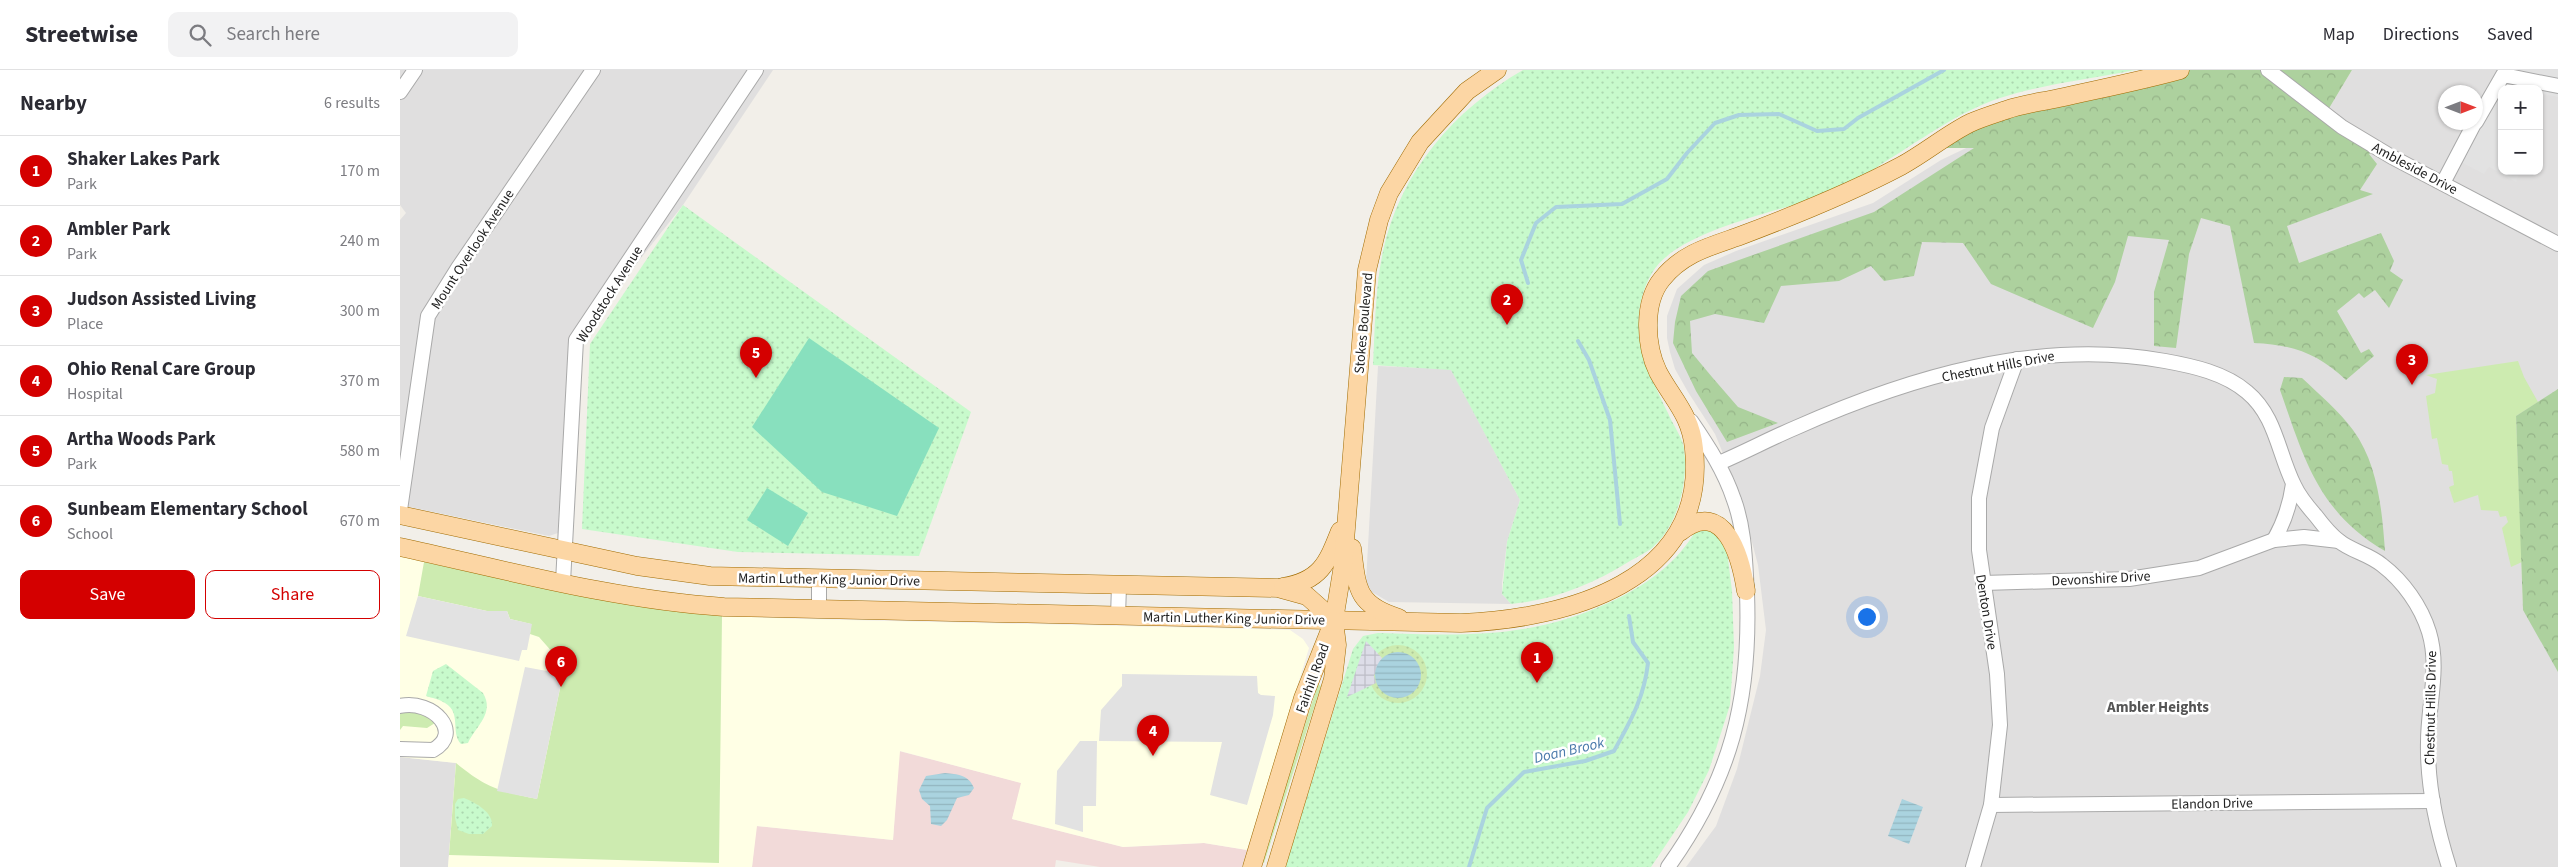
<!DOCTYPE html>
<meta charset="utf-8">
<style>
:root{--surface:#fff;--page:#f2f2f3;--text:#2b2b33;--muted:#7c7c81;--line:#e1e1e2;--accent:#d40000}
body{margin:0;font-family:"Source Sans 3",sans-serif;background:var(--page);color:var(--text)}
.controls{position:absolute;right:15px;top:15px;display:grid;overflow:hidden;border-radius:10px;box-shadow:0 1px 4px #0004}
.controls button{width:45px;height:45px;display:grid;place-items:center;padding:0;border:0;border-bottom:1px solid var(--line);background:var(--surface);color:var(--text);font:25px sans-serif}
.compass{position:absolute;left:2038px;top:15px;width:45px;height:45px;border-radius:50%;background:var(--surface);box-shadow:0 1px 4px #0004;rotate:90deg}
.you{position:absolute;left:1466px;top:546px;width:18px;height:18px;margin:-12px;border:4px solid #fff;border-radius:50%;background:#1a73e8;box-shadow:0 0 0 8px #1a73e833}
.badge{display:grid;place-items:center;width:32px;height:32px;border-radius:50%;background:var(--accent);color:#fff;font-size:16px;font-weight:700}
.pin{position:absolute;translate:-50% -41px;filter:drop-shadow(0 1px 2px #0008)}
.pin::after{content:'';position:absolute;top:26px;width:18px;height:15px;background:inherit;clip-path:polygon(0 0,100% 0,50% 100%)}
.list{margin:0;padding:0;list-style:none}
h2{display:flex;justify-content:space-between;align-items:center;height:65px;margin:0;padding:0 20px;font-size:21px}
h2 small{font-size:16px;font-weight:400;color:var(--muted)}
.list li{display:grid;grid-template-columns:32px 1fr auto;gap:15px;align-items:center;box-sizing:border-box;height:70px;padding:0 20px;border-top:1px solid var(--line)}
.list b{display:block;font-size:19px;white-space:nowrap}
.list p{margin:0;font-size:16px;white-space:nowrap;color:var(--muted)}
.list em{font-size:16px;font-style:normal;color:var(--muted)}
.actions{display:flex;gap:10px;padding:15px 20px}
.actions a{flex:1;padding:11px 0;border:1px solid var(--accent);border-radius:10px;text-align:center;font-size:18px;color:var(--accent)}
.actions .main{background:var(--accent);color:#fff}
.icon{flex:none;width:28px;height:28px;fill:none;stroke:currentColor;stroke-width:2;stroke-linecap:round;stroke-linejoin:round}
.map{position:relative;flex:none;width:2158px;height:797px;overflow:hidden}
header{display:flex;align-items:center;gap:30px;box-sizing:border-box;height:70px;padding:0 25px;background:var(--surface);border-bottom:1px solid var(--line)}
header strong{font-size:24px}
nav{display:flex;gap:28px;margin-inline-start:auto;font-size:18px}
.search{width:350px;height:45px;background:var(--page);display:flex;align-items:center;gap:12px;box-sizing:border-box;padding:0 18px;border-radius:10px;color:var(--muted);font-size:19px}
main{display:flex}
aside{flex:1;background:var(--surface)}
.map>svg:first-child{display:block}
.residential{fill:#e0dfdf;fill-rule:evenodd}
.commercial{fill:#f2dad9}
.education{fill:#ffffe5}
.grass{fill:#cdebb0}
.forest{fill:url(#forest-crowns)}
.park{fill:url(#park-dots)}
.garden{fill:url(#garden-dots)}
.pitch{fill:#88e0be}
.parking{fill:#e2e2e2}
.plaza{fill:url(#plaza-grid)}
.water{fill:url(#water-rules)}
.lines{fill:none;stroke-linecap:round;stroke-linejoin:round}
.stream{stroke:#aad3df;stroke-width:4}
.minor-casing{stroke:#a9a9a9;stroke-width:16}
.major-casing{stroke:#a06b00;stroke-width:19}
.minor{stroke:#fff;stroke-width:14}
.major{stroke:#fcd6a4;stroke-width:18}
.labels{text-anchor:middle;stroke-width:5;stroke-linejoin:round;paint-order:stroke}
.street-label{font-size:14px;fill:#222;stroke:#fff}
.neighbourhood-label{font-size:15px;font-weight:bold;fill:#555;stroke:#fff}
.water-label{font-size:15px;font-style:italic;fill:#4a7aab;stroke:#fff}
</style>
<header>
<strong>Streetwise</strong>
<div class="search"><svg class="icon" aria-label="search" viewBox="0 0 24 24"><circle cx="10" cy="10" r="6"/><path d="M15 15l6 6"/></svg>Search here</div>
<nav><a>Map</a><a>Directions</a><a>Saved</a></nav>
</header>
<main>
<aside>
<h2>Nearby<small>6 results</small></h2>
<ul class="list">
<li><span class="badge">1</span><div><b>Shaker Lakes Park</b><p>Park</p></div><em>170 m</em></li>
<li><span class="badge">2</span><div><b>Ambler Park</b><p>Park</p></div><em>240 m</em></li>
<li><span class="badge">3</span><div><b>Judson Assisted Living</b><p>Place</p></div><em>300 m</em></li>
<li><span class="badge">4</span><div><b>Ohio Renal Care Group</b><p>Hospital</p></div><em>370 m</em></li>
<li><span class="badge">5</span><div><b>Artha Woods Park</b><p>Park</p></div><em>580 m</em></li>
<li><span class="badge">6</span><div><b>Sunbeam Elementary School</b><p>School</p></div><em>670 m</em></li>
</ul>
<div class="actions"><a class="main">Save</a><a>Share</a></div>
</aside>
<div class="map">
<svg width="2158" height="797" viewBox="0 0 2158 797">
<defs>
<pattern id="forest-crowns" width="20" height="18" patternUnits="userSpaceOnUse" patternTransform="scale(1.25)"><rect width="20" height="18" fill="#add19e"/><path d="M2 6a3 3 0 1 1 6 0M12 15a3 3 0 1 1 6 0" fill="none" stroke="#95b388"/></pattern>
<pattern id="park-dots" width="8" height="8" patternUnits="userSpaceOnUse" patternTransform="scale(1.25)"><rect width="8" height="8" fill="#c8facc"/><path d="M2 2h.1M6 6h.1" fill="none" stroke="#acd6af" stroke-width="1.8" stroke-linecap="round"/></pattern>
<pattern id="garden-dots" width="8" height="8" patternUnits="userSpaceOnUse" patternTransform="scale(1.25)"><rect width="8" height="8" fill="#cdebb0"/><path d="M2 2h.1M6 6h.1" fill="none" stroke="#b0c997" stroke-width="1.8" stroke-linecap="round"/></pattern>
<pattern id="plaza-grid" width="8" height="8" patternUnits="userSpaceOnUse" patternTransform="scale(1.25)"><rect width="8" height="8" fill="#dddde8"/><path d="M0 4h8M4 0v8" fill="none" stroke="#bdbdc7"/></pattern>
<pattern id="water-rules" width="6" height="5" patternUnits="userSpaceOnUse" patternTransform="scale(1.25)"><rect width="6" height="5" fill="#aad3df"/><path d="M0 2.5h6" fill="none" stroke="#92b5bf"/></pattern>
</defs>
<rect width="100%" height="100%" fill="#f2efe9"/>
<g class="residential">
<polygon points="0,0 373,0 283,135 176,270 167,460 149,466 0,435 0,150 6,143 0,135"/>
<path d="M 1952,0 L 2158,0 L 2158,319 L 2116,347 L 2123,539 L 2158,526 L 2158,797 L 1286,797 L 1316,756 L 1337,699 L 1360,606 L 1366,560 L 1358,495 L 1339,422 L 1315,364 L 1288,322 L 1275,299 L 1270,282 L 1267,268 L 1267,246 L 1277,219 L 1304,195 L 1336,181 L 1473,133 L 1541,90 L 1587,68 L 1925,45 ZM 2102,19 L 2139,19 L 2139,101 L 2102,101 ZM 2046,22 L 2076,22 L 2076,52 L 2046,52 Z"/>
<polygon points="978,296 1051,299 1120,430 1107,472 1102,514 1102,524 1111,534 989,532 972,522 966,512"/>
<polygon points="0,687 56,693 48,797 0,797"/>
</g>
<polygon class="commercial" points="499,681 622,713 612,749 723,777 804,773 847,780 842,797 700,797 656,790 655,797 352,797 356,756 493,770"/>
<polygon class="education" points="0,486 161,521 274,542 322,546 401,549 890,560 903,569 909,578 847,780 804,773 723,777 612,749 621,713 500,681 493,770 357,756 352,797 48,797 56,693 0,687"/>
<g class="grass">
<polygon points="2118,291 2124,307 2138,332 2116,346 2122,492 2111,497 2102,458 2108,452 2106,446 2100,447 2098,441 2081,440 2078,425 2054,433 2049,417 2054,415 2052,401 2049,401 2048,395 2042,394 2037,368 2032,369 2026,326 2035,323 2037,309 2026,305"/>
<path d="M 24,492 C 123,513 222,537 322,546 L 319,793 L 49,785 L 56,693 C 88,719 97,720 137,729 L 163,604 L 153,602 L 154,584 L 139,567 L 130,564 L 131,554 L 110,549 L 107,541 L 87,541 L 18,526 Z"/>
<polygon points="918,614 921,616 864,793 862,792 863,787"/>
<polygon points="9,641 28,646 35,653 27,658 3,656 0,660 0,643"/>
</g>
<g class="forest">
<path d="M 1780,0 L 1952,0 L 1925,45 L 1979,79 L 1969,84 L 1977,94 L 1960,120 L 1973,124 L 1887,156 L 1899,193 L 1981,163 L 1994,191 L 1990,201 L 2003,210 L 1989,238 L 1975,220 L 1964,228 L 1959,223 L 1937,241 L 1961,283 L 1969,279 L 1974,286 L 1946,310 C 1917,283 1893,275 1854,273 L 1830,156 L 1801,148 L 1789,184 L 1776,278 L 1754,276 L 1754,222 L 1769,170 L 1728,166 L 1715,212 L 1693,258 L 1591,214 L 1563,173 L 1522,172 L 1514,206 L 1484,211 L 1471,196 L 1439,211 L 1381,216 L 1364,253 L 1315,244 L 1290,251 L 1292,283 L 1312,307 L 1338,337 L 1378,353 L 1327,372 L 1296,321 L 1273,273 L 1275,252 L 1281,226 L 1308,201 L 1474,142 L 1574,78 L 1530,78 L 1570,53 Z"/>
<path d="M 1884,307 L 1902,308 C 1920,325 1939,341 1953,360 C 1978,394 1982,440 1985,481 C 1918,442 1904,388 1880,320 Z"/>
<polygon points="2158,319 2158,602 2123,540 2116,346"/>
</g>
<g class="park">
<path d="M 1123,0 L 1735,0 C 1691,9 1643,14 1600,28 C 1557,42 1518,72 1480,95 C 1469,102 1459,112 1447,117 C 1397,139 1278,157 1252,203 C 1224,251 1246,299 1268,343 C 1272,353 1280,364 1283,374 C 1290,405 1279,453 1255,475 C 1249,482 1238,486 1230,491 C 1193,514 1154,530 1111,534 L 1102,524 L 1107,472 L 1120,430 L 1051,300 L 973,295 C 975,258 975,219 983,181 C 1000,102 1055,39 1123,0 Z"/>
<polygon points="283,135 571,342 519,486 338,482 182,459 190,274"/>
<path d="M 1315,458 L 1327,481 L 1332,521 L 1334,577 L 1330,635 L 1309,700 L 1288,742 L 1251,797 L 885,797 L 953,579 L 963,566 L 978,563 C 1069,566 1135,569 1219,528 C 1250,512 1277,492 1295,462 Z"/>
<path d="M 46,594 L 83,623 C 95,643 76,656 68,673 L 61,674 C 50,662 62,643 45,633 C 39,629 32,628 26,626 L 33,601 Z"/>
<path d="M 64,728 C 76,733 93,742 92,756 L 83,764 L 69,764 L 58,760 L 55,748 L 55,734 L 58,729 Z"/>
</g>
<circle class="garden" cx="998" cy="604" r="29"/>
<g class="pitch">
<polygon points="409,268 539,358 497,446 422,422 352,357"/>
<polygon points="367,418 408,443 388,476 347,450"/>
</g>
<g class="parking">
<polygon points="2096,0 2158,0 2158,27 2139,23 2139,19 2118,19 2090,13"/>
<polygon points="2098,22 2102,23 2102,101 2121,101 2116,112 2089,97 2084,104 2061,92"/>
<polygon points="18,526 87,541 107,541 110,549 132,554 127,580 122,580 119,591 6,566"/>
<polygon points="125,597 163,604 137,729 97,721"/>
<polygon points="722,604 857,606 858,623 861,625 875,626 873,645 847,735 810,725 822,672 699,671 701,640 722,616"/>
<polygon points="680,671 697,671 696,736 683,736 683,762 655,754 657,701"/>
</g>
<polygon class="plaza" points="966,571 982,588 974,606 976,613 947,627"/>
<g class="water">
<circle cx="998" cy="605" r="23"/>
<path d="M 545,703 C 557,704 569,705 574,718 L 569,725 L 557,728 L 547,750 L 541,756 L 531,754 L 530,736 L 522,729 L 519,720 L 526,706 Z"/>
<polygon points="1502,729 1523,737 1509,774 1488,766"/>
</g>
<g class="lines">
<g class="stream">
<polyline points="1128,213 1121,190 1136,153 1156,137 1222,134 1267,109 1287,83 1315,53 1339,45 1379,44 1417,61 1444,59 1458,48 1544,0"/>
<polyline points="1178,271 1189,290 1210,350 1220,454"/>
<path d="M 1069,797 L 1087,738 L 1124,702 L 1185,691 L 1214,681 C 1231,650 1244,628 1248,593 L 1233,572 L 1229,546"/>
</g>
<g class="minor-casing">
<g id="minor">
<polyline points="1868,0 1942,57 1992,87 2158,174"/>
<polyline points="0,22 15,0"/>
<polyline points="2076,52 2103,5 2158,16"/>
<polyline points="2043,113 2075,52"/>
<path d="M 1319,393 C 1345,382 1369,369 1395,358 C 1509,307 1639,268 1765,291 C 1793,296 1825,303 1847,322 C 1876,346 1878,383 1894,415 C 1899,426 1908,437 1916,446 C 1922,454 1930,464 1939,471 C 1951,481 1969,484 1982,495 C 2003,511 2021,536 2029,562 C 2040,598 2028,635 2028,672 C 2027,715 2036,756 2049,797"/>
<polyline points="0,440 28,246 58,198 193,0"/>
<path d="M 1874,470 C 1885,451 1890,435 1893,414"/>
<polyline points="163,512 176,270 356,0"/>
<polyline points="1583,513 1729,509 1799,498 1874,470 1904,467 1939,471"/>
<polyline points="419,540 419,509"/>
<polyline points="718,546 719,516"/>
<path d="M 0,636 C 33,629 64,663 33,680 L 0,679"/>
<polyline points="1591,735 2033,731"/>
<path d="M 1268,797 C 1331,709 1351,630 1347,523 C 1345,492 1345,460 1334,430 C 1324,400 1308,376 1291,351"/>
<polyline points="1573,797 1591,735 1600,655 1597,604 1579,480 1579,428 1592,358 1617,289"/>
</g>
</g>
<g class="major-casing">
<g id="major">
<polyline points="0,445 237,496 310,506 878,518 907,526 934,550"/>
<path d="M 1280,462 C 1325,426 1341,489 1346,521"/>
<path d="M 0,477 C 106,500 215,530 324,537 L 1061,553 C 1165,549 1308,512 1294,379 C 1291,345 1273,330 1258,302 C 1245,275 1243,232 1262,209 C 1282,184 1308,177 1337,167 C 1393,146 1448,124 1501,96 C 1525,83 1546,65 1570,53 C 1581,48 1594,44 1606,40 C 1623,34 1641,32 1659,28 C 1699,19 1740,11 1780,0"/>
<path d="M 952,478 C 957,518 956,535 999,548"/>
<path d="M 883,517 C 920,511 927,494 940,461"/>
<polyline points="852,797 903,628 934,550 943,495 967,200 979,150 989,123 1020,72 1067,21 1097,0"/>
<polyline points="876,797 933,609 937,575 934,551"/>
</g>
</g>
<use href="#minor" class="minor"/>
<use href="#major" class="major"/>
</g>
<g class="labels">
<g class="street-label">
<text transform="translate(2015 98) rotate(28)" y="5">Ambleside Drive</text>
<text transform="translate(72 179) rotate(-57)" y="5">Mount Overlook Avenue</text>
<text transform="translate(209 224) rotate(-58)" y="5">Woodstock Avenue</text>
<text transform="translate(963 253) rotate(-85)" y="5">Stokes Boulevard</text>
<text transform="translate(1598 296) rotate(-11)" y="5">Chestnut Hills Drive</text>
<text transform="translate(1701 508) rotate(-3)" y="5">Devonshire Drive</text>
<text transform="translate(429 509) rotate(1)" y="5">Martin Luther King Junior Drive</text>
<text transform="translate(1587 542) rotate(81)" y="5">Denton Drive</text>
<text transform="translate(834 548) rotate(1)" y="5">Martin Luther King Junior Drive</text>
<text transform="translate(912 608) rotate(-70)" y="5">Fairhill Road</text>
<text transform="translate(2030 638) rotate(-89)" y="5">Chestnut Hills Drive</text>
<text transform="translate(1812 733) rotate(-1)" y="5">Elandon Drive</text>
</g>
<g class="neighbourhood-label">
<text x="1758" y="642">Ambler Heights</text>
</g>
<g class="water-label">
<text transform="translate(1169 680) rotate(-13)" y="5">Doan Brook</text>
</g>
</g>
</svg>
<div class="controls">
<button>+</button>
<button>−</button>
</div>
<svg class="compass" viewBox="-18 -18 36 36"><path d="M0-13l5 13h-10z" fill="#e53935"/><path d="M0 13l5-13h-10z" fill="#7c7c81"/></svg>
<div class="you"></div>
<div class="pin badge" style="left:1137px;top:613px">1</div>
<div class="pin badge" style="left:1107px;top:255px">2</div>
<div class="pin badge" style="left:2012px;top:315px">3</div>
<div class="pin badge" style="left:753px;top:686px">4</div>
<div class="pin badge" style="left:356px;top:308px">5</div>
<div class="pin badge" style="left:161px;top:617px">6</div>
</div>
</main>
